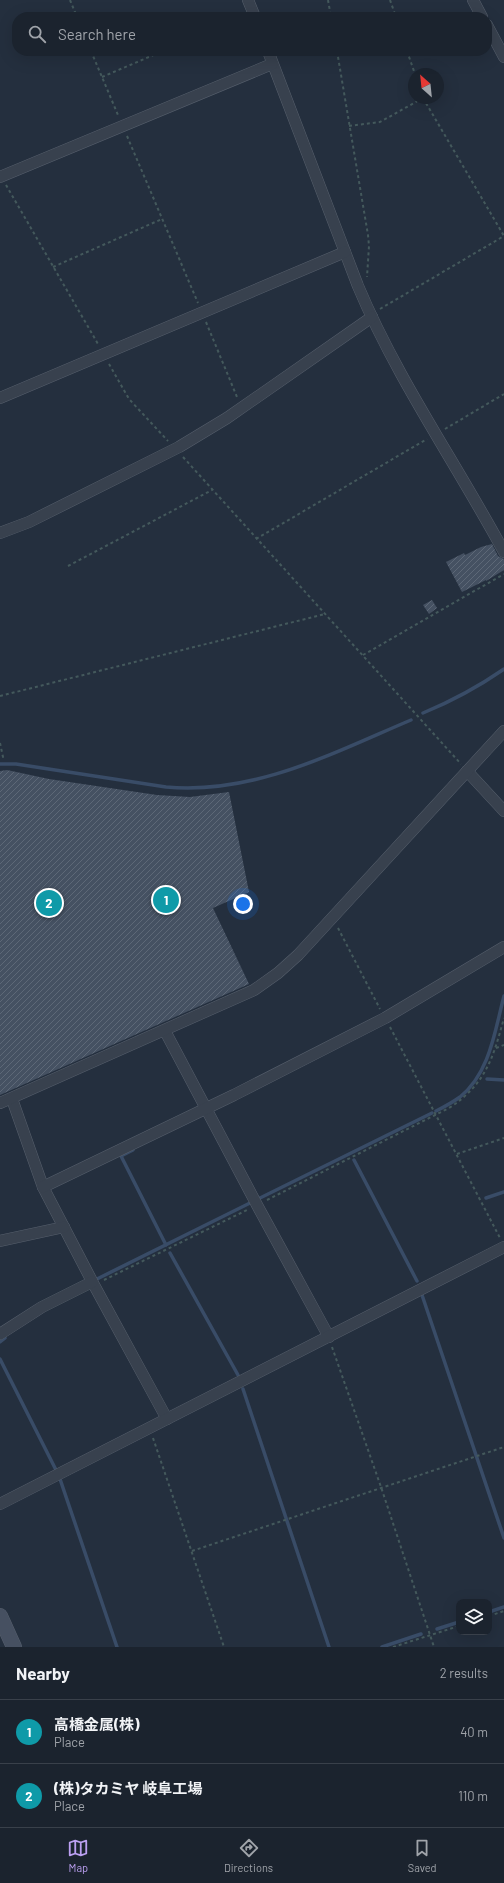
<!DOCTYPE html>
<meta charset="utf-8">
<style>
:root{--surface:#1b232e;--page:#242b36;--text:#f1f3f6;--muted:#a0a4aa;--line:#39404a;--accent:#bca0f2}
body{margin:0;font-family:Barlow,"Noto Sans JP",sans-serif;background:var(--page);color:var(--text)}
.controls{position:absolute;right:12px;bottom:12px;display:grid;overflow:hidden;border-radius:8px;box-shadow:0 4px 16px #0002}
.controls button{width:36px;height:36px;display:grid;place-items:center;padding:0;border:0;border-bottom:1px solid var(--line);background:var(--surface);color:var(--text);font:20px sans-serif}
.compass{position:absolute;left:408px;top:68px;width:36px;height:36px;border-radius:50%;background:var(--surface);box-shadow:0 4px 16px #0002;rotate:333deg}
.you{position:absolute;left:243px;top:904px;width:14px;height:14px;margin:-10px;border:3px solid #fff;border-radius:50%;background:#1a73e8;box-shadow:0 0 0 6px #1a73e833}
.badge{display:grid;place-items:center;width:26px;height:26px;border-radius:50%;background:var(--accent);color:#fff;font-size:13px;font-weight:700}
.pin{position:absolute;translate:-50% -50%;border:2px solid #fff;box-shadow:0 1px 4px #0006}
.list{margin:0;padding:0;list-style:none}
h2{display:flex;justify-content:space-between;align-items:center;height:52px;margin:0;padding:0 16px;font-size:17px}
h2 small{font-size:13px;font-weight:400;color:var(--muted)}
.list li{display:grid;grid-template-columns:26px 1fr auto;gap:12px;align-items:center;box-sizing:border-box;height:64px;padding:0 16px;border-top:1px solid var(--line)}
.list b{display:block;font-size:15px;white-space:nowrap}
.list p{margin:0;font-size:13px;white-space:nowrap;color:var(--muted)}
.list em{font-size:13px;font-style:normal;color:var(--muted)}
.icon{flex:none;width:22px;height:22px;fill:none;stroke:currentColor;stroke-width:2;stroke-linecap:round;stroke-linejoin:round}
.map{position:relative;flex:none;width:504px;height:1647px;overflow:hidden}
.search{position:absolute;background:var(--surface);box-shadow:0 4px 16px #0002;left:12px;right:12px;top:12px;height:44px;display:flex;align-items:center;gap:10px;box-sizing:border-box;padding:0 14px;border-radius:16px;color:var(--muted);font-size:15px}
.sheet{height:180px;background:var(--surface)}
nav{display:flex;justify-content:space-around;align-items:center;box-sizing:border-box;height:56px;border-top:1px solid var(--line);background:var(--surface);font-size:11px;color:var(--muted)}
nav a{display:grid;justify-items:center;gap:2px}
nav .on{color:var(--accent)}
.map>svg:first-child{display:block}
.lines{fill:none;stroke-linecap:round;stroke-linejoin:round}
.stream{stroke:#394c67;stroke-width:3.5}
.building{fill:url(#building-hatch)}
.minor-casing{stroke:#565f6c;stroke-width:12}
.secondary-casing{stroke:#565f6c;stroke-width:16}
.path{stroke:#44595c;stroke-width:2;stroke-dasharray:3 3;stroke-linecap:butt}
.minor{stroke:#38414e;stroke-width:11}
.secondary{stroke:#465061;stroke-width:15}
</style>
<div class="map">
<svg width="504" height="1647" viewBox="0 0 504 1647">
<defs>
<pattern id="building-hatch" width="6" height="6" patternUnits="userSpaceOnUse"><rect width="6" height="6" fill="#455162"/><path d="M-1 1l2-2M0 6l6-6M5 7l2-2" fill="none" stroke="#5d6877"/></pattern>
</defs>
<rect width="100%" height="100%" fill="#242f3e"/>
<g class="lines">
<g class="stream">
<path d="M 423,713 C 452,701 478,687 504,669"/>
<path d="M 0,764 L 16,764 L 166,787 C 254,795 333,753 411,720"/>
<polyline points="487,1079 504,1080"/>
<path d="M 436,1111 C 444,1107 453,1102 460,1097 C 490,1073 495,1030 504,996"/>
<polyline points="133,1150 121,1156 166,1245"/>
<polyline points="354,1160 417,1281"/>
<polyline points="486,1198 504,1192"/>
<polyline points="258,1199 432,1113"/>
<polyline points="170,1253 238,1375"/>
<polyline points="95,1280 250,1203"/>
<polyline points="422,1295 504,1538"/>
<polyline points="0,1342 5,1338"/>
<polyline points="0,1359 56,1470"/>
<polyline points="243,1389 329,1647"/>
<polyline points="60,1479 117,1647"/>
<polyline points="489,1612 504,1607"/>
<polyline points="437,1629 459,1622"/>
<polyline points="382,1647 421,1634"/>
</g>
</g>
<g class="building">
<polygon points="492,544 498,556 504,559 504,570 486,581 486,580 462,592 446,562 464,553 465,555 481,547"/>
<polygon points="432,600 437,608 429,614 423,605"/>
<polygon points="7,770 49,779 157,795 190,797 229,792 249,892 213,908 249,984 0,1095 0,771"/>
</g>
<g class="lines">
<g class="minor-casing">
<g id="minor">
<polyline points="248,0 255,17"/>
<polyline points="473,0 482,17"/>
<polyline points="487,25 504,57"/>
<path d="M 268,51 L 358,286 C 397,379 456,463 504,552"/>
<polyline points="0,177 272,64"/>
<polyline points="0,398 345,252"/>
<polyline points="0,533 29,522 179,447 227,418 372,317"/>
<polyline points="467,771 504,811"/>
<polyline points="165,1031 257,1205 329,1337"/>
<polyline points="12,1099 43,1187 94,1285 167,1419"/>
<polyline points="0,1103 254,990 278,973 298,955 504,731"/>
<polyline points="43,1187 234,1095 385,1018 504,947"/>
<polyline points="0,1241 64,1227"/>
<polyline points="0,1334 42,1307 92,1282"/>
<polyline points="0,1504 504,1247"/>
</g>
</g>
<g class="secondary-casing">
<polyline id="secondary" points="0,1616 14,1647"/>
</g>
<g class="path">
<polyline points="70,0 77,17"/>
<polyline points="328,0 331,17"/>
<polyline points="390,0 396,17"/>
<polyline points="91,51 118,115"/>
<polyline points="337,51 368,235 369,246 367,277"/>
<polyline points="407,51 415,74"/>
<polyline points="102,77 163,51"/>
<polyline points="423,98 504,236"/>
<polyline points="349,126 380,122 423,98"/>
<polyline points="127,136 198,303"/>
<polyline points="6,185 98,344"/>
<polyline points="53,267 162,219"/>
<polyline points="380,309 504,236"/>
<polyline points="206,322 237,397"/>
<polyline points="109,364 129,399 168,441"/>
<polyline points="445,429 504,394"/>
<polyline points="183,457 461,764"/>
<polyline points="256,539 427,439"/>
<polyline points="68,566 212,490"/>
<polyline points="363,655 504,574"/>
<polyline points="0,696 325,614"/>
<polyline points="0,743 3,757 0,757"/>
<polyline points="338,928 380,1009"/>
<polyline points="390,1027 500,1238"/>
<polyline points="496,1048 504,1045"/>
<polyline points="457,1154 504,1138"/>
<path d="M 267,1200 L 449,1108 C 486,1084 493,1058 504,1018"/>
<polyline points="104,1280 247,1210"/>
<polyline points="332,1347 381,1487 434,1647"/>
<polyline points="153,1438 224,1647"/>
<polyline points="192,1551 504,1447"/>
<polyline points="489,1616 504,1611"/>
<polyline points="393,1647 459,1626"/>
</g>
<use href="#minor" class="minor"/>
<use href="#secondary" class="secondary"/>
</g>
</svg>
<div class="controls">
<button><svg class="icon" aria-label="layers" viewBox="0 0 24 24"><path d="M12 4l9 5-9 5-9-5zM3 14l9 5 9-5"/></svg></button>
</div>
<svg class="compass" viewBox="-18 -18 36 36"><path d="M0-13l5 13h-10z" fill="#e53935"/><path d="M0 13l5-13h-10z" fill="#a0a4aa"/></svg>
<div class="you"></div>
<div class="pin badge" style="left:166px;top:900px;background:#0f9aa8">1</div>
<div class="pin badge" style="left:49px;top:903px;background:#0f9aa8">2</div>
<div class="search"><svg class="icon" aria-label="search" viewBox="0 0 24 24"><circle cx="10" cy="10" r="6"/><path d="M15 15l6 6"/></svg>Search here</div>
</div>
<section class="sheet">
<h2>Nearby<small>2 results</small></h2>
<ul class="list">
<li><span class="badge" style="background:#0f9aa8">1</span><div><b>高橋金属(株)</b><p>Place</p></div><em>40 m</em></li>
<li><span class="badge" style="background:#0f9aa8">2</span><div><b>(株)タカミヤ 岐阜工場</b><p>Place</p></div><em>110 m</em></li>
</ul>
</section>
<nav>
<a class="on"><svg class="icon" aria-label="map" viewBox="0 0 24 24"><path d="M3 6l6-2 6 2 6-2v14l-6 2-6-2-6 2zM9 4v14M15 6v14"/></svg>Map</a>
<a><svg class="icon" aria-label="directions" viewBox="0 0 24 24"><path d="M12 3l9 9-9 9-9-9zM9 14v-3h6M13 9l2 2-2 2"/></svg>Directions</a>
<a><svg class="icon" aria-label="saved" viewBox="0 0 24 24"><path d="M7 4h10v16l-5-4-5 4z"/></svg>Saved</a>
</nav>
